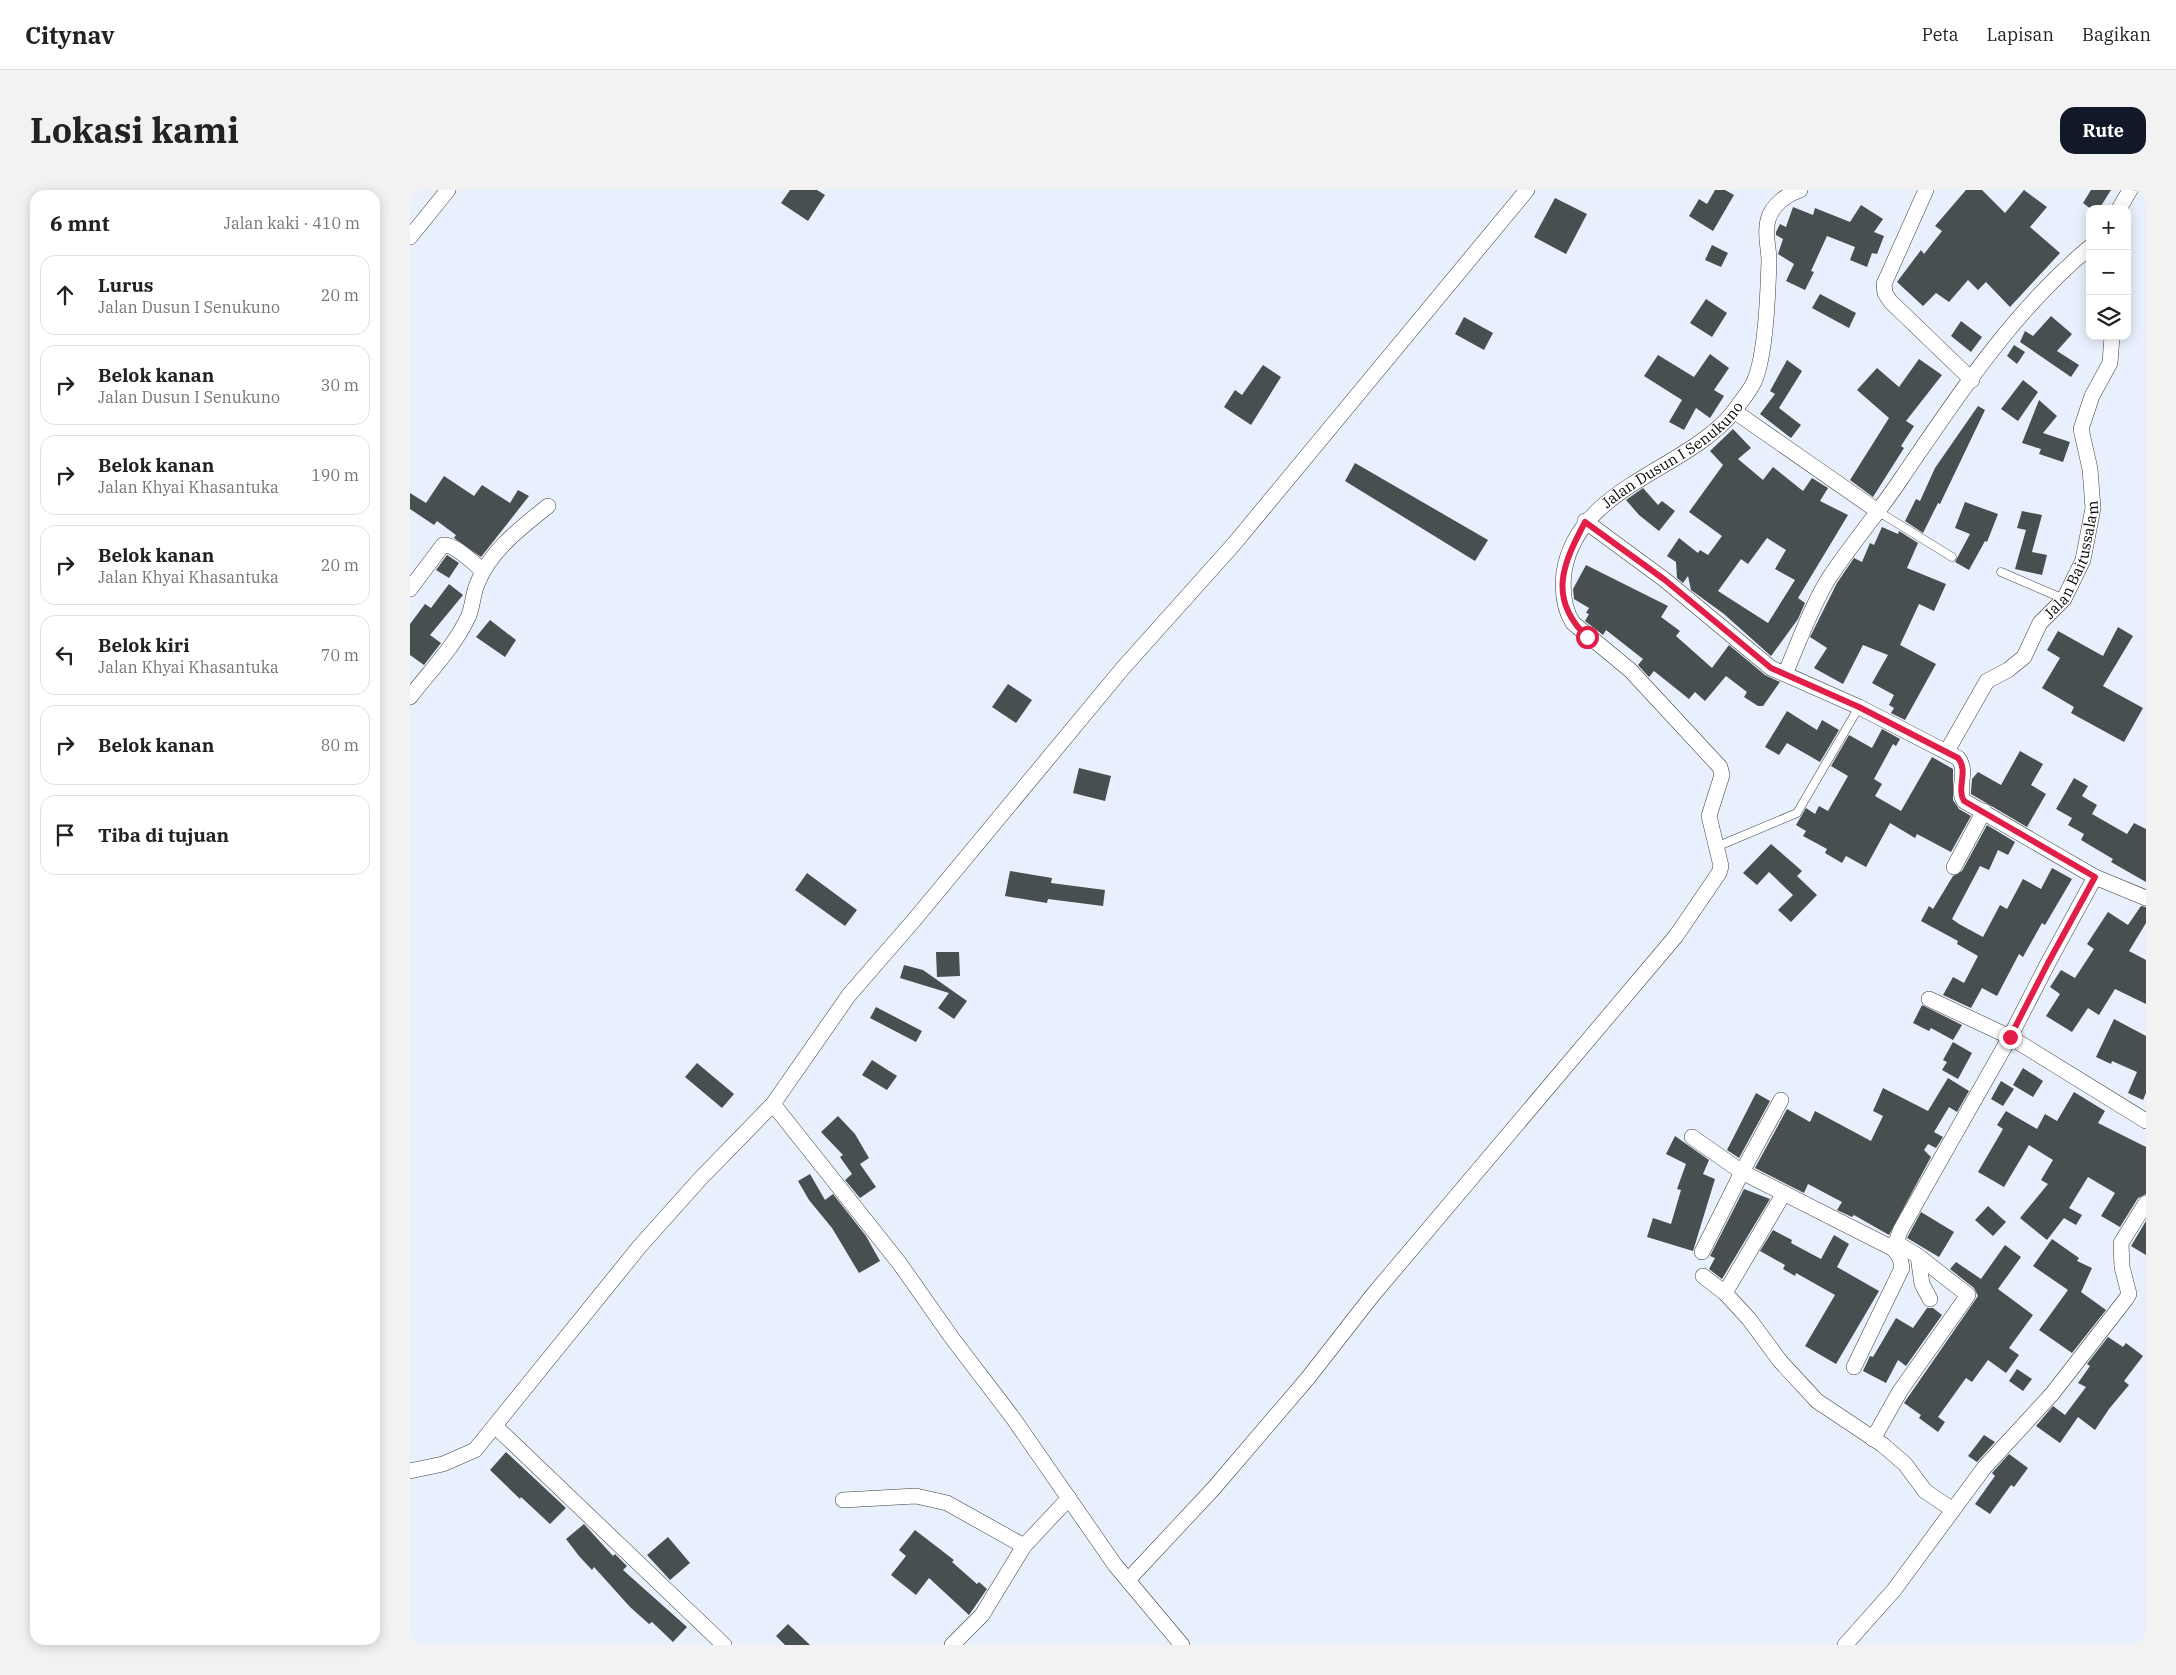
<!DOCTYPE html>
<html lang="id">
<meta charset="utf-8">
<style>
:root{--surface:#fff;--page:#f2f2f2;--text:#222;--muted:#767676;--line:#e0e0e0;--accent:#111827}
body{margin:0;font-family:"IBM Plex Serif",serif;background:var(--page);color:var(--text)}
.controls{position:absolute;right:15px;top:15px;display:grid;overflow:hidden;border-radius:10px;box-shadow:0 2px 12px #0003}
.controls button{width:45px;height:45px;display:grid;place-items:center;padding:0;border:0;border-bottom:1px solid var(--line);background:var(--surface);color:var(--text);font:25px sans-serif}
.stop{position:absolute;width:15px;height:15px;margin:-11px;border:4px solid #e11d48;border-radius:50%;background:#fff}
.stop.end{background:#e11d48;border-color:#fff;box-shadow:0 1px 5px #0008}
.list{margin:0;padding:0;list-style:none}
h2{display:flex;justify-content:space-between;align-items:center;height:65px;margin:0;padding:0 20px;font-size:21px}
h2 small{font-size:16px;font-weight:400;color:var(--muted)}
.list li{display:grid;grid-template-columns:32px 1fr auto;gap:15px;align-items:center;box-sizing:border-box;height:80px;margin:0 10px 10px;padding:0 10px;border:1px solid var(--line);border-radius:15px}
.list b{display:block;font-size:19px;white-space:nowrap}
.list p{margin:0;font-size:16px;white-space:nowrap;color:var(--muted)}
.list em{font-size:16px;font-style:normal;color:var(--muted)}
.icon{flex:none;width:28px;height:28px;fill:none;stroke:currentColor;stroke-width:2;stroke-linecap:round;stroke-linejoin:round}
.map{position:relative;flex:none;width:1736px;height:1455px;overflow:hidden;border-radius:15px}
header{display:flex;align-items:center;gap:30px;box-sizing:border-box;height:70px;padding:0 25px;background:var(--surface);border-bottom:1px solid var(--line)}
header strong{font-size:24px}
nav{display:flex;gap:28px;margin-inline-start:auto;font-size:18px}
.intro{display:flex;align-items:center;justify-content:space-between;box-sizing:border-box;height:120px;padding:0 30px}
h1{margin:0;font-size:35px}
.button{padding:12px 22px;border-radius:15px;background:var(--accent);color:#fff;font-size:18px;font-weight:700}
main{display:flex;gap:30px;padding:0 30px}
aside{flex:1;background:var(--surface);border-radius:15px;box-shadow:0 2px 12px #0003}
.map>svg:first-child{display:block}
.building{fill:#474f51;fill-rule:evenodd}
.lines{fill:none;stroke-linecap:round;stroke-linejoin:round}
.service-casing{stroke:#3d3d3d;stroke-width:9}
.minor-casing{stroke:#3d3d3d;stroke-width:16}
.service{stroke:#fff;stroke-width:8}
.minor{stroke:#fff;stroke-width:15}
.route{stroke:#e11d48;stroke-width:6}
.labels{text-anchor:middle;stroke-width:5;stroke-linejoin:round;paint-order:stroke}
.street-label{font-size:15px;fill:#0a0a0a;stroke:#fff}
</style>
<header>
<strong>Citynav</strong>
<nav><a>Peta</a><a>Lapisan</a><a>Bagikan</a></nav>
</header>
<div class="intro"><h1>Lokasi kami</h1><a class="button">Rute</a></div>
<main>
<aside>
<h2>6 mnt<small>Jalan kaki · 410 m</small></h2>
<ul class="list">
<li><svg class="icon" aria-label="ahead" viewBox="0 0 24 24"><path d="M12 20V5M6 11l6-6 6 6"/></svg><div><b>Lurus</b><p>Jalan Dusun I Senukuno</p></div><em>20 m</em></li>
<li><svg class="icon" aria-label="right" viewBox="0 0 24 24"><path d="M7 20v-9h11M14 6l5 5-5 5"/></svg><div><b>Belok kanan</b><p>Jalan Dusun I Senukuno</p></div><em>30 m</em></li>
<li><svg class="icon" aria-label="right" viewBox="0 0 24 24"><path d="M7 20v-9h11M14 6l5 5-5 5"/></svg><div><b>Belok kanan</b><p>Jalan Khyai Khasantuka</p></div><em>190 m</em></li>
<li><svg class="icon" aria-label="right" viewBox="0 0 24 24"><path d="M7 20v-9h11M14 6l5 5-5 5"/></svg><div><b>Belok kanan</b><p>Jalan Khyai Khasantuka</p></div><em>20 m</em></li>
<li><svg class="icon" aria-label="left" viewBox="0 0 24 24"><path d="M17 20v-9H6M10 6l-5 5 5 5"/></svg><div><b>Belok kiri</b><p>Jalan Khyai Khasantuka</p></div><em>70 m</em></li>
<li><svg class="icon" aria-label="right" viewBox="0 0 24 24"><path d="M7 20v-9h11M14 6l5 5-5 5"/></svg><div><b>Belok kanan</b></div><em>80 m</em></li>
<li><svg class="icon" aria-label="arrive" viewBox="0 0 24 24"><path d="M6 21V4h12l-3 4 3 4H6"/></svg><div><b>Tiba di tujuan</b></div></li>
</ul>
</aside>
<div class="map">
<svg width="1736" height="1455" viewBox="0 0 1736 1455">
<rect width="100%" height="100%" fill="#e8f0fd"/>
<g class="building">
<polygon points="380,0 407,0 415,5 398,31 371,13"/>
<polygon points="1305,0 1315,0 1324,5 1303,41 1279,26 1289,9 1297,14"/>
<polygon points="1556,0 1572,0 1595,23 1614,0 1637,17 1620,37 1650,63 1600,117 1576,92 1568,100 1558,90 1539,112 1526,103 1513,116 1487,92 1511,60 1514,64 1532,41 1525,36"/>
<polygon points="1681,0 1701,0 1689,19 1681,19 1673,13"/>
<polygon points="1145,8 1177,24 1156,64 1124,47"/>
<polygon points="1451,15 1473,29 1464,42 1474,46 1467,64 1462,63 1457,77 1440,70 1445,57 1417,46 1401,81 1404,82 1395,100 1376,91 1384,74 1368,64 1373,49 1366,45 1366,42 1370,34 1376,37 1383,17 1403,25 1405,18 1440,32"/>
<polygon points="1302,55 1318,63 1311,77 1295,70"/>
<polygon points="1410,104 1446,123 1439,138 1402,118"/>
<polygon points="1296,109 1317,123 1302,147 1280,133"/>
<polygon points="1641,126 1662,144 1647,161 1669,175 1661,187 1610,152 1615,141 1623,146"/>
<polygon points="1054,127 1083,143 1074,160 1045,144"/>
<polygon points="1551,131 1572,147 1561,162 1541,146"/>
<polygon points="1604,155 1615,162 1607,174 1597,166"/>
<polygon points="1300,164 1319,178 1304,200 1314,206 1300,228 1286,218 1274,240 1259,232 1272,210 1234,186 1248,165 1284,187"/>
<polygon points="1509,169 1532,185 1496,231 1504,236 1491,256 1494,258 1463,307 1440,290 1479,228 1447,200 1467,178 1489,197"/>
<polygon points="1377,170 1392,181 1369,218 1391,235 1381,248 1350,224 1365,204 1360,201"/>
<polygon points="853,175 871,187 841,235 814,217 825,200 832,205"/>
<polygon points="1613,190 1628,202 1608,231 1591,219"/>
<polygon points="1629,210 1647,226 1633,243 1660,252 1653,272 1629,264 1631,259 1612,253"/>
<polygon points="1568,216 1575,220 1530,314 1528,313 1513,343 1495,331 1506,309 1510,311 1525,278"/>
<path d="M 1323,239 L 1341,258 L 1328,269 L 1353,290 L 1363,277 L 1393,301 L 1402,288 L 1418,298 L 1410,311 L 1438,325 L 1388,408 L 1395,413 L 1388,429 L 1361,466 L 1314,424 L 1281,400 L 1278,386 L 1273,393 L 1267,388 L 1266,372 L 1257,366 L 1269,348 L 1288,363 L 1290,360 L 1298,365 L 1312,346 L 1279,322 L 1313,275 L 1300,261 ZM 1357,348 L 1376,360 L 1365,379 L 1385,390 L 1358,433 L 1308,401 L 1331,369 L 1338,374 Z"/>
<polygon points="945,273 1078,350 1065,371 935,291"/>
<polygon points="34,286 64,306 72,295 100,313 108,300 119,306 71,367 44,348 46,345 27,331 24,335 0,319 0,303 16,313"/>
<polygon points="1233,298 1248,315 1252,311 1265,321 1249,341 1229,325 1216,310"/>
<polygon points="1555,312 1588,324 1577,352 1575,351 1559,380 1545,372 1560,344 1545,338"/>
<polygon points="1612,321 1632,325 1622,362 1637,365 1632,385 1605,379 1616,340 1607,338"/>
<polygon points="1472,337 1488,344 1489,341 1508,353 1497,378 1536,394 1524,421 1509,414 1490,455 1526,474 1495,530 1481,523 1484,518 1479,515 1484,505 1462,493 1478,465 1453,455 1433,494 1404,478 1417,458 1400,447 1427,393 1444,368 1452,372 1460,353 1464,355"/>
<polygon points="37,365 49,373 39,388 26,380"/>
<polygon points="1176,375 1258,416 1251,427 1270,441 1266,446 1302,478 1319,455 1355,485 1370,492 1353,516 1348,516 1334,507 1337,502 1316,486 1295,511 1285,502 1279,509 1244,481 1239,487 1228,475 1233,469 1196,440 1193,445 1175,431 1179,424 1176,423 1179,418 1164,409 1163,399"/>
<polygon points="39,394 53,405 20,445 31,453 14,475 0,465 0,434 15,414 21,418"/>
<polygon points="80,430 106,450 95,467 66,447"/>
<polygon points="1708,437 1723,446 1693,496 1733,518 1714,552 1661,523 1664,517 1632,498 1650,468 1637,460 1648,441 1693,466"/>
<polygon points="598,494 622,510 606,533 582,517"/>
<polygon points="1377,521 1407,540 1412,530 1429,540 1410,572 1377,553 1369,565 1355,557"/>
<polygon points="1472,539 1490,549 1486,556 1483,554 1464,589 1472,594 1465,606 1491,621 1522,567 1543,579 1543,610 1549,619 1561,626 1541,662 1507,644 1505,648 1480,633 1456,677 1436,666 1432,673 1415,663 1417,659 1393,646 1396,641 1386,635 1396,618 1405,624 1409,616 1418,621 1438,586 1421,576 1439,545 1462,558"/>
<polygon points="1610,561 1633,574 1621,595 1636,604 1617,637 1561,604 1561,601 1562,589 1568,582 1591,595"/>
<polygon points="669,578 701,586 695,611 663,603"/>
<polygon points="1664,588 1678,596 1672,606 1687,615 1682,624 1717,644 1724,633 1736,639 1736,692 1701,672 1703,669 1671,650 1674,644 1658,635 1662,628 1646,619"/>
<polygon points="1577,635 1605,652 1598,665 1588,660 1579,680 1570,676 1542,729 1549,734 1573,747 1590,715 1597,719 1613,689 1631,699 1642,678 1662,689 1635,735 1632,733 1613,767 1609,764 1587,806 1572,798 1561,818 1533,805 1543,787 1554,793 1568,766 1547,754 1548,751 1511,731 1519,716 1523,719 1543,686 1552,681"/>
<polygon points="1361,654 1392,681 1387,686 1407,705 1381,732 1368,720 1383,705 1359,682 1347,695 1333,683"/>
<polygon points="600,681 642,688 641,693 695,700 693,716 638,709 637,713 595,706"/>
<polygon points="397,683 447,720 435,736 385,700"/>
<polygon points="1731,716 1736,717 1736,733 1719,761 1736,770 1736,814 1705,799 1689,825 1678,818 1662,842 1636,826 1650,804 1640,797 1651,780 1665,788 1684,759 1677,754 1698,722 1718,735"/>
<polygon points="526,762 549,762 550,786 527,787"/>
<polygon points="494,775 513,780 557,811 544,829 528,818 539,803 490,788"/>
<polygon points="1512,815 1552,835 1543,850 1521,838 1519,841 1503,833"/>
<polygon points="466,817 512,841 506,852 460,828"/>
<polygon points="1704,829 1736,846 1736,903 1733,910 1718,903 1727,882 1702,871 1701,874 1686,867"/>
<polygon points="1543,852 1562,863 1548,889 1532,880 1537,872 1533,870"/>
<polygon points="462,870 487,886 477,900 452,885"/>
<polygon points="287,873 324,904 312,918 275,887"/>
<polygon points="1613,878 1633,891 1623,907 1603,895"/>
<polygon points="1538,888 1559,901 1547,922 1539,917 1524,942 1533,947 1526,958 1518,954 1514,960 1521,967 1479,1045 1444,1025 1442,1027 1427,1020 1432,1012 1398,994 1394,1003 1345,978 1377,919 1400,932 1405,921 1461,951 1473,926 1463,921 1473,898 1518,921"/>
<polygon points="1591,891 1604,899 1593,916 1581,909"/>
<polygon points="1664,902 1695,921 1688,933 1736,957 1736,1004 1728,1008 1710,1037 1691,1026 1705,1003 1678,987 1659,1018 1672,1025 1666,1035 1654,1028 1637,1050 1610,1028 1638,994 1631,990 1643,970 1619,955 1594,997 1568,982 1593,939 1587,935 1596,921 1627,939 1635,924 1647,931"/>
<polygon points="1346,903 1360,911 1329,968 1317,960"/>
<polygon points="428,926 445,944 459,968 450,974 466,997 450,1008 435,990 442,984 430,967 433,965 411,942"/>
<polygon points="1265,946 1299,970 1293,984 1305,989 1283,1061 1237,1047 1243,1028 1261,1034 1271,1000 1267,999 1276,974 1256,964"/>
<polygon points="400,984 415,1010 423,1004 456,1046 470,1071 449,1083 422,1038 399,1010 388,991"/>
<polygon points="1334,999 1360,1009 1312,1089 1299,1079 1305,1068 1300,1066"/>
<polygon points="1578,1016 1596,1032 1583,1046 1565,1030"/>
<polygon points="1511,1022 1544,1042 1529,1067 1497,1048"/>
<polygon points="1736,1031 1736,1065 1721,1056"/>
<polygon points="1363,1040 1382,1050 1381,1053 1411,1069 1424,1045 1439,1054 1427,1077 1469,1101 1426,1174 1395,1156 1425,1105 1386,1083 1385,1086 1373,1079 1375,1075 1350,1061"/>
<polygon points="1642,1049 1669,1068 1667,1071 1682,1078 1671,1102 1696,1120 1662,1163 1629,1140 1658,1100 1623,1076"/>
<polygon points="1595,1055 1611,1067 1588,1099 1623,1125 1599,1158 1609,1165 1596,1183 1578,1170 1562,1192 1556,1188 1528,1227 1535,1232 1528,1242 1509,1228 1511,1225 1494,1213 1568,1106 1564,1098 1540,1079 1546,1072 1571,1089"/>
<polygon points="1517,1118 1523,1118 1532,1125 1496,1176 1488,1170 1476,1193 1453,1181 1460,1166 1463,1167 1486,1128 1503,1138"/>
<polygon points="1698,1147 1713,1157 1716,1153 1733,1166 1714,1191 1719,1195 1699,1219 1685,1240 1668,1227 1650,1253 1626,1236 1643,1216 1655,1225 1676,1197 1668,1193 1680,1176 1677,1174"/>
<polygon points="1607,1179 1622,1189 1613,1201 1599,1191"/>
<polygon points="1574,1245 1585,1252 1567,1272 1558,1266"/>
<polygon points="96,1262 156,1318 140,1334 111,1307 110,1309 80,1280"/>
<polygon points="1599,1264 1618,1278 1604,1297 1601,1295 1580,1324 1565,1314 1585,1286 1582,1283"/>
<polygon points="174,1334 203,1366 205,1364 217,1376 213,1380 277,1437 263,1452 242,1432 239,1434 220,1417 184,1377 182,1380 169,1366 156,1349"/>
<polygon points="505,1340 544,1370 542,1372 567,1394 569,1392 577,1399 559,1425 519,1388 506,1405 481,1385 496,1366 489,1360"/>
<polygon points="258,1347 280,1373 260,1390 237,1365"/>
<polygon points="378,1434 400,1455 375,1455 366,1446"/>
</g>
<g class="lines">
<g class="service-casing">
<g id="service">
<polyline points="1469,322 1542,367"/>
<polyline points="1591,382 1654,409"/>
<polyline points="1306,657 1387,623 1449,517"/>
</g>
</g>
<g class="minor-casing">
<g id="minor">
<polyline points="1516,0 1474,94 1475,103 1480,111 1562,190"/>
<polyline points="1709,19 1720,0"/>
<polyline points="0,47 38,0"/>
<polyline points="1324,221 1469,322"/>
<path d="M 1175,331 L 1255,390 L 1361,478 L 1449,517 L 1548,568 C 1559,581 1546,599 1554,611 L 1685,687 L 1736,708"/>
<path d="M 0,399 L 33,355 C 46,354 63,373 73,381"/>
<path d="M 1375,484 C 1389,452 1401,417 1419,388 C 1442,353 1470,321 1493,286 C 1548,205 1604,120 1680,57"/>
<path d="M 0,507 C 20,481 46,455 59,425 C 63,415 63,402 68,392 C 81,360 112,337 138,316"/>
<path id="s1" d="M 1537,561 L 1577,491 L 1598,480 L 1614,467 L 1630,433 L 1654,409 L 1673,370 L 1683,318 L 1680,279 L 1671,239 L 1682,206 L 1700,173 L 1702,146"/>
<polyline points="1544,677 1574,621"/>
<polyline points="1519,809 1600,847 1736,931"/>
<polyline points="363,914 490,1074 542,1148 603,1228 705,1375 772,1455"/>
<polyline points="1282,947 1332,982 1371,910"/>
<polyline points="1485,1052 1508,1066 1512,1094 1520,1109"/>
<polyline points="1292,1062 1332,982 1484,1059"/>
<polyline points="1293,1086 1315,1103 1339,1129 1370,1171 1407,1211 1473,1255 1495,1274 1515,1301 1543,1320"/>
<polyline points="1315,1103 1374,1003"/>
<polyline points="1444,1177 1492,1078 1490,1068 1484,1059 1490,1041 1600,847 1638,773 1685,687"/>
<polyline points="85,1236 314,1455"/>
<polyline points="1463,1249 1490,1201 1558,1105 1508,1066"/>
<polyline points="0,1281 33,1274 65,1260 230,1056 290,989 363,914 439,805 505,729 713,478 824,354 1117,0"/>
<polyline points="433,1310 506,1306 537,1313 614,1356"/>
<path id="s2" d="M 718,1390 L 804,1298 L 898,1188 L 962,1106 L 1266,746 L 1309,683 L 1311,676 L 1299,626 L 1312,585 L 1310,577 L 1220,480 L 1163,433 C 1153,418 1152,400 1154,382 C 1168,295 1279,280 1325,220 C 1331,211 1340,201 1344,192 C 1356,165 1358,102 1359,71 C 1359,57 1354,44 1358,30 C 1362,15 1376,5 1390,0"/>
<polyline points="542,1455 572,1425 614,1356 659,1308"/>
<polyline points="1435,1455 1484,1400 1574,1278 1642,1204 1716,1109 1719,1104 1712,1077 1711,1053 1736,1013"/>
</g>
</g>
<use href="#service" class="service"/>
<use href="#minor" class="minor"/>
</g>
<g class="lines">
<path class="route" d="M 1177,447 C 1137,408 1153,374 1175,332 L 1255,390 L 1361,478 L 1449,517 L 1548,568 C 1559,581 1546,598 1554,611 L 1685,687 L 1638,773 L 1600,847"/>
</g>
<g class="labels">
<g class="street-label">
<text dy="5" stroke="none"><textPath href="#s2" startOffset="1456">Jalan Dusun I Senukuno</textPath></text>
<text dy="5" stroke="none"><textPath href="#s1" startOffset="236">Jalan Baitussalam</textPath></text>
</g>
</g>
</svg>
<div class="controls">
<button>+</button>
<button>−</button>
<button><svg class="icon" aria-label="layers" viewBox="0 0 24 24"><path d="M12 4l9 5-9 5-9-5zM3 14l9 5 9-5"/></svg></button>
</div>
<div class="stop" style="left:1177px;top:447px"></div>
<div class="stop end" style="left:1600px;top:847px"></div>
</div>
</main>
